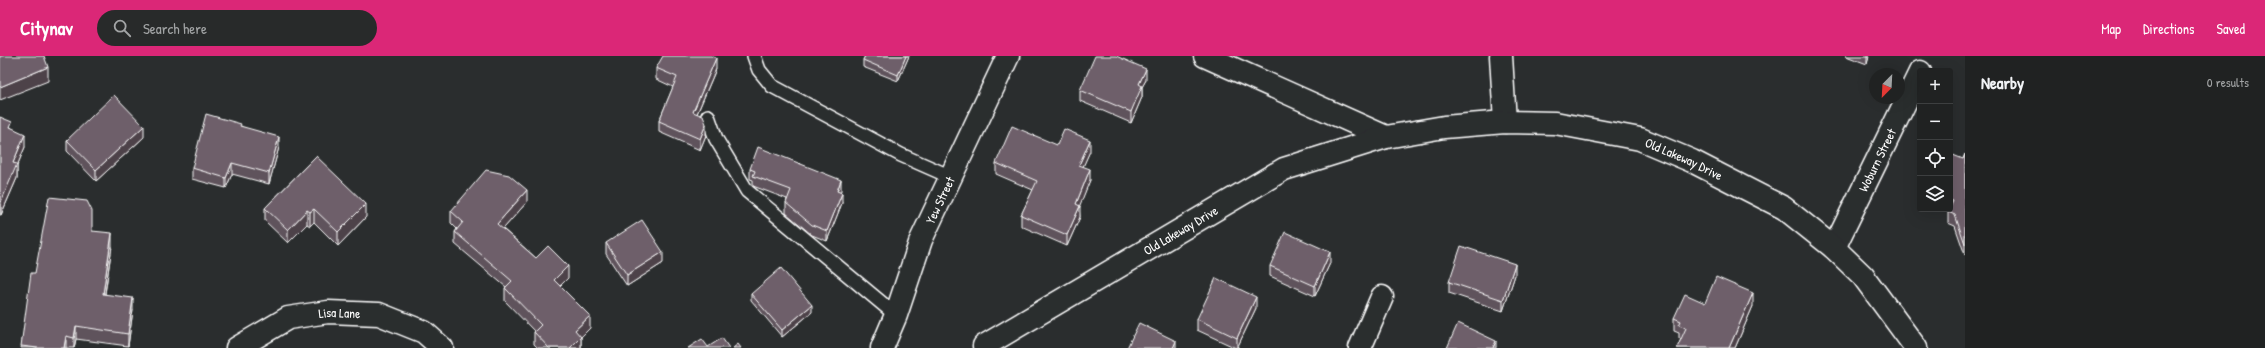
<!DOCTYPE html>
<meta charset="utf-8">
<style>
:root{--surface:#202222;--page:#282a2a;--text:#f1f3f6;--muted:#a2a4a5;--line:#3d3f40;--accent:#db2777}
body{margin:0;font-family:"Patrick Hand",sans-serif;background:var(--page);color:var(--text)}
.controls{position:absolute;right:12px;top:12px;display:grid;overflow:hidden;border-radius:4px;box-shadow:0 4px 16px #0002}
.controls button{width:36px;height:36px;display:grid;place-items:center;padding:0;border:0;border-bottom:1px solid var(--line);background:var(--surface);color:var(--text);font:20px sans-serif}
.compass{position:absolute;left:1869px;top:12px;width:36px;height:36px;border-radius:50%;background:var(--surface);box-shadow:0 4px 16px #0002;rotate:204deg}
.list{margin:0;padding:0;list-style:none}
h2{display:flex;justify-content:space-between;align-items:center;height:52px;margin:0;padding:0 16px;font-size:17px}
h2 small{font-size:13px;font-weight:400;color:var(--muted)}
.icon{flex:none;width:22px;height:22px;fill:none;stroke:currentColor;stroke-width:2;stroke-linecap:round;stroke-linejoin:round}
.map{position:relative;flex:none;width:1965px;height:292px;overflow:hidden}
header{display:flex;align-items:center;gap:24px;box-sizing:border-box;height:56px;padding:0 20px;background:var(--accent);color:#fff}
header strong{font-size:19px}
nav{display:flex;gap:22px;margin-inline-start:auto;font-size:14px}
.search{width:280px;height:36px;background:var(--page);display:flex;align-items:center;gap:10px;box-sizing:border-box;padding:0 14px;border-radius:22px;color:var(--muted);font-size:15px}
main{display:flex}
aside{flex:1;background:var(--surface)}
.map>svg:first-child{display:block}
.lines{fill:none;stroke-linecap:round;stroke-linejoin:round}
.lane-casing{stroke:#fff;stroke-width:16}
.street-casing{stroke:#fff;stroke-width:25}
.secondary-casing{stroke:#fff;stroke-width:25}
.lane{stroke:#2a2d2e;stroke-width:13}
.street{stroke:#2a2d2e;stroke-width:22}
.secondary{stroke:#2a2d2e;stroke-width:22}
.wall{fill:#5f525b;stroke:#fff}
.shaded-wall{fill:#4d424a;stroke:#fff}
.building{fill:#6e5f6a;stroke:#fff}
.labels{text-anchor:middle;stroke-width:4;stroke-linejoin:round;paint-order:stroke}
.street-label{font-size:13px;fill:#fff;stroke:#2a2d2e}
</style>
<header>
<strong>Citynav</strong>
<div class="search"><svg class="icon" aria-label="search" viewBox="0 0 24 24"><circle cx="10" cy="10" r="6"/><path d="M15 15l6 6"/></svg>Search here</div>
<nav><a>Map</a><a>Directions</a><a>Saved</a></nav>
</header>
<main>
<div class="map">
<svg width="1965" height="292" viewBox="0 0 1965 292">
<rect width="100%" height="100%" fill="#2a2d2e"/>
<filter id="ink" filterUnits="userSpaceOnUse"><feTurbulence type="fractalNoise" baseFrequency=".025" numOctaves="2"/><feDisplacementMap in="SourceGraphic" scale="8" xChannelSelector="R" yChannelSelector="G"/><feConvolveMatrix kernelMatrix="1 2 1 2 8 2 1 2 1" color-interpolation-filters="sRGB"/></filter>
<g filter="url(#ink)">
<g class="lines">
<g class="lane-casing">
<g id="lane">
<polyline points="754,0 759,14 772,30 901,99 951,121"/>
<polyline points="708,60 716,83 747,135 896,259"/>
</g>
</g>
<g class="street-casing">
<g id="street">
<polyline points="1205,0 1386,81"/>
<polyline points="1501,0 1505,66"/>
<path id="s1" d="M 1834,192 L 1920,16"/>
<path id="s2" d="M 984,290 L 1284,113 L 1386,81 L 1444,71 L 1505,66 L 1555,67 L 1640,83 L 1692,105 L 1784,152 L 1834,192 L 1863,220 L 1916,292"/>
<path id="s3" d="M 237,292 L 288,262 L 328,256 L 379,258 L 424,276 L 442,292"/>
<polyline points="1360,292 1382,241"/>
</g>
</g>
<g class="secondary-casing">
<g id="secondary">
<path id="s4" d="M 882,292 L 896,259 L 921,184 L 1008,0"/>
</g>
</g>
<use href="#lane" class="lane"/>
<use href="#street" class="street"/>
<use href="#secondary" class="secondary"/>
</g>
<g class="wall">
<polygon points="865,0 909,0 898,25 863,11 863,4"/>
<polygon points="1846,0 1869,0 1867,8"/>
<polygon points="656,12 716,13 697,58 706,79 700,94 659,76 659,65 673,31 656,23"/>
<polygon points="1146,24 1142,31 1142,41 1131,67 1080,45 1080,34"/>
<polygon points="0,61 12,72 25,91 17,110 17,122 1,159 0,159"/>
<polygon points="241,70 279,91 269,128 232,118 226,132 192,123 192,112"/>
<polygon points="144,81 96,125 67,95 67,84"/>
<polygon points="1057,89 1090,95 1083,110 1090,124 1079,150 1080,161 1067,190 1021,170 1021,159 1033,134 996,118 996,107"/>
<polygon points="1965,98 1965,199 1955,170 1948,167 1948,156 1949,154 1946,153 1950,153 1950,105 1963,103"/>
<polygon points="316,100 366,161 338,190 314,166 310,170 307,168 288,187 265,165 265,152"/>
<polygon points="750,113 841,134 840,136 842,147 827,185 812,179 786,157 786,147 787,143 753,130 753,124 750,123"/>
<polygon points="527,146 503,173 536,202 568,222 560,230 590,272 581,281 581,292 538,292 534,288 534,276 535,276 505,245 505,232 506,231 455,188 455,176 457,173 451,167 451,155"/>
<polygon points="92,175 112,190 105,238 133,254 128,290 76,283 74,292 21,292 35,217"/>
<polygon points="606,187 663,207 627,230 606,198"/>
<polygon points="1330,207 1315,240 1270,220 1270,210"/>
<polygon points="1515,219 1503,255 1449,237 1449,226"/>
<polygon points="751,238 812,256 782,281 751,244"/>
<polygon points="1705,247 1753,250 1735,292 1677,292 1681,283 1679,282 1679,277 1674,275 1674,262"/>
<polygon points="1256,252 1237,292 1236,292 1197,274 1197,263"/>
</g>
<g class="shaded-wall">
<polygon points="906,0 909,0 898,25 898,19"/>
<polygon points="1867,0 1869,0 1867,8"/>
<polygon points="716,2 716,13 693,67 693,56"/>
<polygon points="48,11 48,25 0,44 0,31"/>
<polygon points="1146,13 1146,24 1142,31 1142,41 1131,67 1131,56 1139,28"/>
<polygon points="706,68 706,79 700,94 700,83"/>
<polygon points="144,70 144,81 96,125 96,114"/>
<polygon points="25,78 25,91 17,110 17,122 1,159 1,146 13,107"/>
<polygon points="279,81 279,91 269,128 269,117"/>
<polygon points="1090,84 1090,95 1079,120 1079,109"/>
<polygon points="232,107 232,118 226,132 226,122"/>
<polygon points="1090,113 1090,124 1076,159 1076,148"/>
<polygon points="841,124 841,134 837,145 837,135"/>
<polygon points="527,134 527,146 497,180 497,168"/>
<polygon points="842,137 842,147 827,185 827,175"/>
<polygon points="366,148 366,161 338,190 338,176"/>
<polygon points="1080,150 1080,161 1067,190 1067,179"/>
<polygon points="314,153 314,166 310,170 310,156"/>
<polygon points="307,154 307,168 288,187 288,174"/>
<polygon points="112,177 112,190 103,250 103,238"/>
<polygon points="663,196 663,207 627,230 627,219"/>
<polygon points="1330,196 1330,207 1315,240 1315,230"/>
<polygon points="1515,208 1515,219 1503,255 1503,244"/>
<polygon points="568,210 568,222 554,236 554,224"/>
<polygon points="1753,237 1753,250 1735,292 1729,292"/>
<polygon points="1256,241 1256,252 1237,292 1237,282"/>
<polygon points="133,242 133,254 128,290 128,278"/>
<polygon points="812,249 812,256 782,281 782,274"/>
<polygon points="590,260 590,272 575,287 575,274"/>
<polygon points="76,270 76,283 74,292 74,282"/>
<polygon points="66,280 66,292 64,292"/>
<polygon points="581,281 581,292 570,292"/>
<polygon points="1176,285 1176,292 1173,292"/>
<polygon points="1496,285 1496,292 1493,292"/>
</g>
<g class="building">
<polygon points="0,0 44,0 48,11 0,31"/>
<polygon points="663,0 711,0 716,2 693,56 703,60 706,68 700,83 659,65 677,21 656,12"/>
<polygon points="865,0 906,0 898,19 863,4"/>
<polygon points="1095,0 1116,0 1146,13 1139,28 1142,30 1131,56 1080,34"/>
<polygon points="114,39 144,70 96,114 67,84"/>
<polygon points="206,58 241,68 240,70 279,81 269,117 232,107 226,122 192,112"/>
<polygon points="0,61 12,66 10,71 25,78 13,107 17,108 1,146 0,145"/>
<polygon points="1012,70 1057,89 1064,73 1090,84 1079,109 1090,113 1076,148 1080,150 1067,179 1021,159 1037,125 996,107"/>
<polygon points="758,91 841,124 837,135 842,137 827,175 812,169 786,147 791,134 753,120 755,115 750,113"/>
<polygon points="1965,98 1965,188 1955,159 1948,156 1953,145 1950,144 1950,105 1953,99 1963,103"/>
<polygon points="316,100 366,148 338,176 314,153 310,156 307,154 288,174 265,152"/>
<polygon points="486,114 509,119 527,134 497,168 536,202 548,190 568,210 554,224 590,260 575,274 581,281 570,292 549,292 534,276 541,269 505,232 512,225 455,176 463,166 451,155"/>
<polygon points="49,141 87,145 92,155 92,175 112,177 103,238 133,242 128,278 76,270 74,282 66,280 64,292 38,292 21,290 31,217 35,217"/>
<polygon points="642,164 663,196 627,219 606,187"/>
<polygon points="1285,176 1330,196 1315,230 1270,210"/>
<polygon points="1461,190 1515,208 1503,244 1449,226"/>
<polygon points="781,212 812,249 782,274 751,238"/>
<polygon points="1716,221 1753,237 1729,292 1677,292 1686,272 1679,269 1681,265 1674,262 1685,238 1705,247"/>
<polygon points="1216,222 1256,241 1237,282 1197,263"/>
<polygon points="1139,267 1176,285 1173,292 1127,292"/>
<polygon points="1458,267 1496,285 1493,292 1447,292"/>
<polygon points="722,282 729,292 688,292 702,283 708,291"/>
<polygon points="738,288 741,292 733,292"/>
</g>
</g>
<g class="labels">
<g class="street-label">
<text dy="5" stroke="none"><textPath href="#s2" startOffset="760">Old Lakeway Drive</textPath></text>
<text dy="5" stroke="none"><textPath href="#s1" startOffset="98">Woburn Street</textPath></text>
<text dy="5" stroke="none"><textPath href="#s4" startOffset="159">Yew Street</textPath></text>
<text dy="5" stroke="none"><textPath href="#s2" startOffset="228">Old Lakeway Drive</textPath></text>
<text dy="5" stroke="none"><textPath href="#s3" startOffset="111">Lisa Lane</textPath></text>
</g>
</g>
</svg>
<div class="controls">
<button>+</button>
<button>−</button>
<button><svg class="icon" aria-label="locate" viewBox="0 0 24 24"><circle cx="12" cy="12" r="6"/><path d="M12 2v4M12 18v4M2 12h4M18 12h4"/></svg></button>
<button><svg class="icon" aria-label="layers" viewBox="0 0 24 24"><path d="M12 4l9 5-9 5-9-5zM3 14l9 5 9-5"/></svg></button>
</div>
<svg class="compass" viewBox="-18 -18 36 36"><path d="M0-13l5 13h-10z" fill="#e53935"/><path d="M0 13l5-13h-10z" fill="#a2a4a5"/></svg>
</div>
<aside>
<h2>Nearby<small>0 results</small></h2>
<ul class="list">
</ul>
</aside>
</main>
